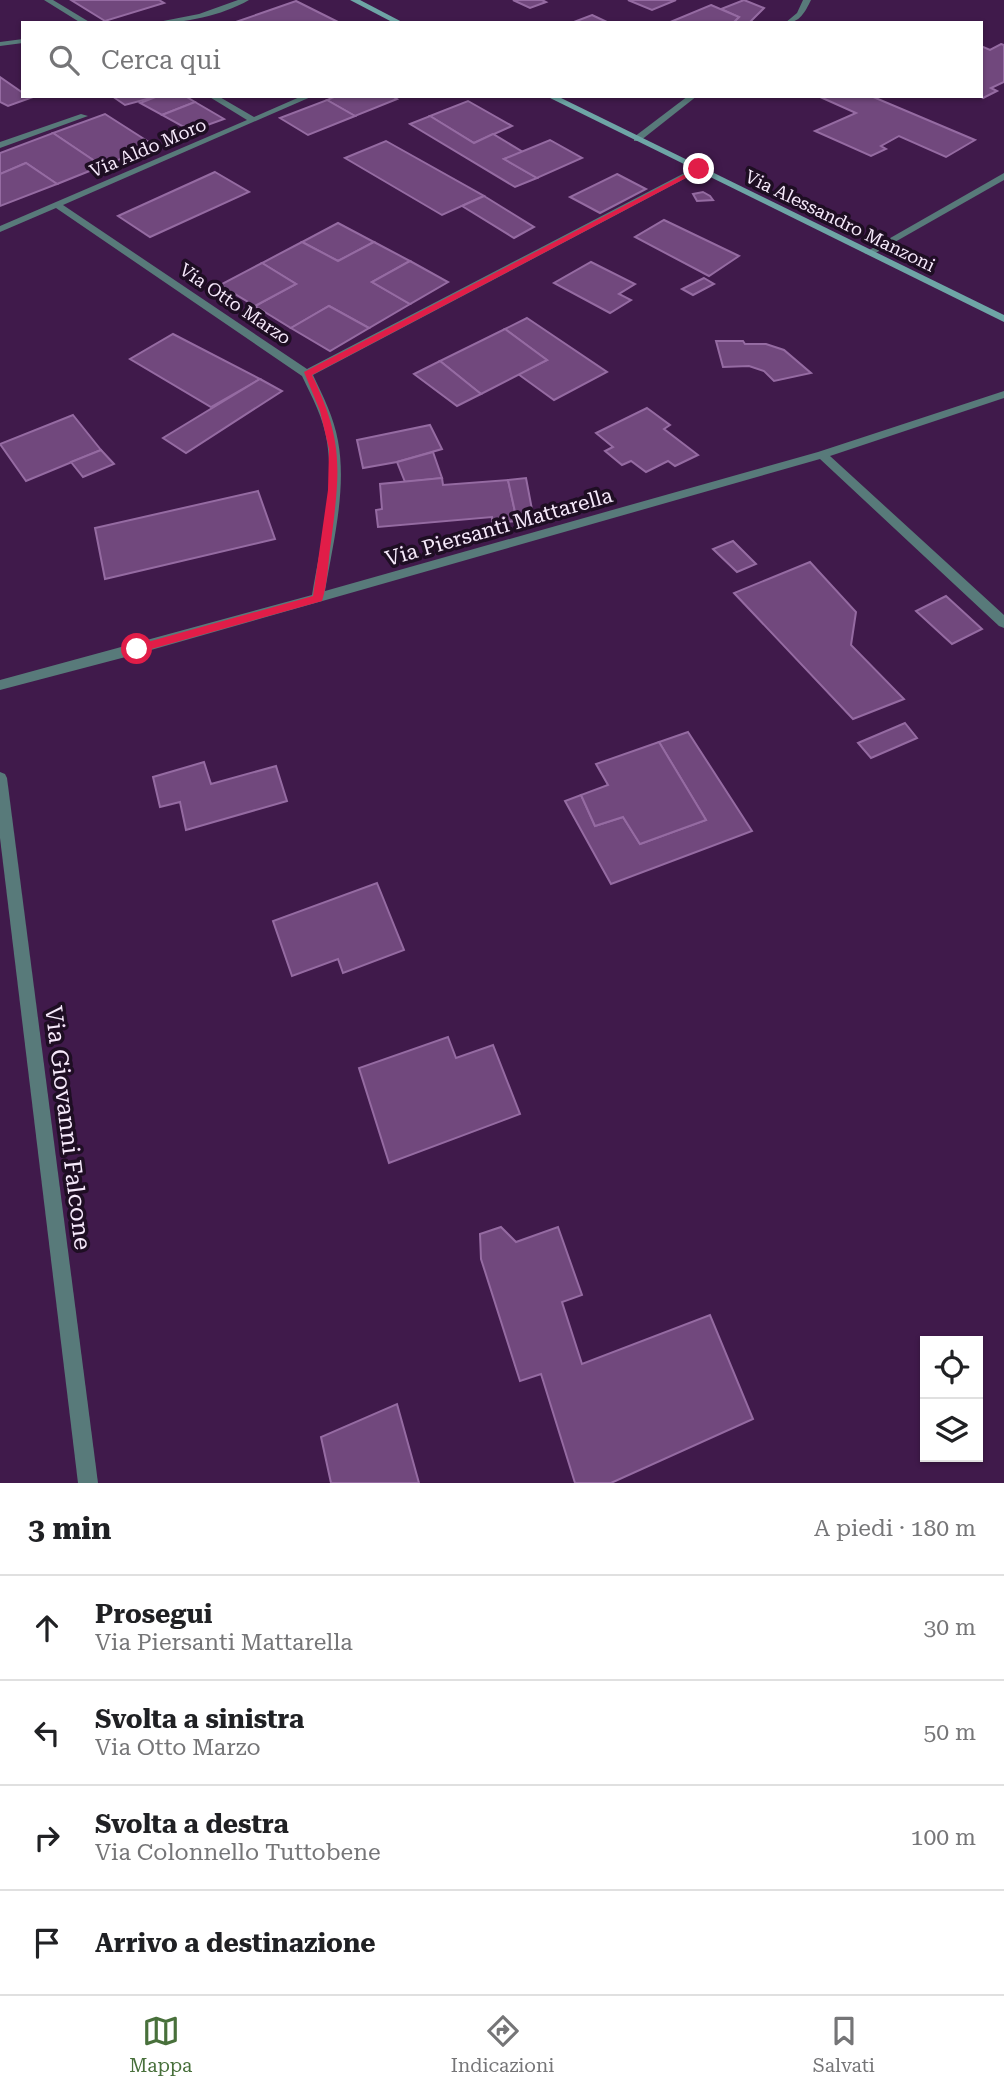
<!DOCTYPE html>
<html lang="it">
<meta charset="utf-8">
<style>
:root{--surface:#fff;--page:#f6f6f6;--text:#202124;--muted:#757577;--line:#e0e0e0;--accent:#48703b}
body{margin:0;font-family:"Roboto Serif",serif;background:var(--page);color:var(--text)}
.controls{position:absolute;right:21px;bottom:21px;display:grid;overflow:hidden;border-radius:0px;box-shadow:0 2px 5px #0004}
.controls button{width:63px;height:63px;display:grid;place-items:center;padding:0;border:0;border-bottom:2px solid var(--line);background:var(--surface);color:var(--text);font:35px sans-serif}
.stop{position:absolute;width:21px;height:21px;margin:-16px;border:5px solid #e11d48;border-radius:50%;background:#fff}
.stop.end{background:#e11d48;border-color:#fff;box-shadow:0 2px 7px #0008}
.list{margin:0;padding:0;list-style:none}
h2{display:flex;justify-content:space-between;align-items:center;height:91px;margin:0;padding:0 28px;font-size:30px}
h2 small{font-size:23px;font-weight:400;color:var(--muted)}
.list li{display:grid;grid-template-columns:46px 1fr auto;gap:21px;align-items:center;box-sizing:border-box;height:105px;padding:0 28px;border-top:2px solid var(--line)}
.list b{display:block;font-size:26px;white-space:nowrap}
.list p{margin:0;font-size:23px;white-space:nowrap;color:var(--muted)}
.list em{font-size:23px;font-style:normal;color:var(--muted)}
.icon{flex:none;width:38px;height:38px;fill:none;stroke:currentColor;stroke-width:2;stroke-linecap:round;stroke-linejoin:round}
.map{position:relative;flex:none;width:1004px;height:1483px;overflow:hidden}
.search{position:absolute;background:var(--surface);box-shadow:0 2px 5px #0004;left:21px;right:21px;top:21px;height:77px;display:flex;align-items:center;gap:18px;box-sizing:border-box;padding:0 24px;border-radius:0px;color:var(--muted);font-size:26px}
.sheet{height:511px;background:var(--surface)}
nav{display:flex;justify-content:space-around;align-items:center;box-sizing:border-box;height:98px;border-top:2px solid var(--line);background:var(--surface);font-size:19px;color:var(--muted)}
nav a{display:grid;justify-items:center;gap:4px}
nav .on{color:var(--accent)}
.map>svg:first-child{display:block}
.building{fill:#71487d;stroke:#956ba2;stroke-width:2}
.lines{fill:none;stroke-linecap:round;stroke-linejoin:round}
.street{fill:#587a7a;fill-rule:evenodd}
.secondary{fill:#6ea5a6;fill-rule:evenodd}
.route{fill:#e11d48}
.labels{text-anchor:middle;stroke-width:7;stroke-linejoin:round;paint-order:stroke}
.far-street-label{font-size:18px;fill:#f6e9fb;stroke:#1e0e23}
.street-label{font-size:21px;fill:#f6e9fb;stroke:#1e0e23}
.near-street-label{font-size:24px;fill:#f6e9fb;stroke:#1e0e23}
</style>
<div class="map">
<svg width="1004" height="1483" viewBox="0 0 1004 1483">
<rect width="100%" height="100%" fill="#401a4b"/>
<g class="building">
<polygon points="71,0 159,0 164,3 105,21"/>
<polygon points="513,0 542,0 546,2 530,8"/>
<polygon points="628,0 676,0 652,10"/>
<polygon points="744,0 764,8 749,23 733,23 739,17 721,9"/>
<polygon points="296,1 340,23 233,23"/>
<polygon points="711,5 739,17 733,23 668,23"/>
<polygon points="592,15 609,23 574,22"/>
<polygon points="1001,44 1004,45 1004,82 991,88 997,91 983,98 980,96 981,46 990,50"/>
<polygon points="0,77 23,93 23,96 30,98 8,106 0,102"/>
<polygon points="112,96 158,96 125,105"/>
<polygon points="158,96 185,96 195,102 162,115 140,103"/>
<polygon points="336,96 392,96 397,99 355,116 327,100"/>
<polygon points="818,96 871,96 975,140 946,157 899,136 881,146 886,149 871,156 815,131 856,113"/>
<polygon points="327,100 355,116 308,135 280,118"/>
<polygon points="468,101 512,126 474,143 430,116"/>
<polygon points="195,102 224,119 191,131 162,115"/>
<polygon points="105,114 155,146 102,166 53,133"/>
<polygon points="430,116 474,143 493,134 523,152 504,159 537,178 515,187 410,124"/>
<polygon points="53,133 102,166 57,184 26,163 0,174 0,153"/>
<polygon points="550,140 582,158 537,178 504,159"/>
<polygon points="386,141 484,196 442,215 345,158"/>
<polygon points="26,163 57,184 0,206 0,174"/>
<polygon points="215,172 249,192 150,237 118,216"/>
<polygon points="617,174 646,189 600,213 570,197"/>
<polygon points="703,192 710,196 713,200 697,201 693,194"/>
<polygon points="484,196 534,227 514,238 462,206"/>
<polygon points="664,220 739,256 709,276 635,237"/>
<polygon points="338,223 374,242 338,261 302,242"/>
<polygon points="302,242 338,261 374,242 410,261 372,282 410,304 369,328 329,306 291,328 255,306 296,284 262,263"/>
<polygon points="410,261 448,282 410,304 372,282"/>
<polygon points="591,262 635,284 619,294 631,300 610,313 554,283"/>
<polygon points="262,263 296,284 255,306 220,285"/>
<polygon points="704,278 714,284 693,295 682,289"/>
<polygon points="329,306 369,328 330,351 291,328"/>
<polygon points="527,318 607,372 554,400 518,374 547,360 505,329"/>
<polygon points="505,329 547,360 481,394 440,361"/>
<polygon points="173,334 260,379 211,407 130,359"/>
<polygon points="716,341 743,341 745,344 766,344 784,350 811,373 774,381 764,371 749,366 723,367"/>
<polygon points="440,361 481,394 457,406 414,374"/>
<polygon points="260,379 282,391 186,453 163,438"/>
<polygon points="647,408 670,425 664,429 698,455 675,466 668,461 646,472 631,461 622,465 605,451 613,447 596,433"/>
<polygon points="73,415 101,450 26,481 0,444"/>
<polygon points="430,425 442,449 397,462 363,468 357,440"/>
<polygon points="101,450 114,464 83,477 71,462"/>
<polygon points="433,452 442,478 405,482 397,462"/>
<polygon points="442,478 443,485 508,480 517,521 492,523 492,517 378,527 376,510 382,509 380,484"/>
<polygon points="526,478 534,520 517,521 508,480"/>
<polygon points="258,491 275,539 105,579 95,528"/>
<polygon points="733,541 756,564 737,572 713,549"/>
<polygon points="810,562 856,612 851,645 904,699 853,719 734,593"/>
<polygon points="946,596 982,629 952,644 916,611"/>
<polygon points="905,723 917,738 871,758 858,743"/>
<polygon points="688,732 752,831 611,884 565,801 581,795 595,826 623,817 640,844 706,820 659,742"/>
<polygon points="659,742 706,820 640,844 623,817 595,826 581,795 608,785 596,764"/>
<polygon points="204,762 211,784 276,766 287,801 186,830 180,802 160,807 153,777"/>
<polygon points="377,883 404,950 343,973 338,959 292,976 273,921"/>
<polygon points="448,1037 456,1058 493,1045 520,1114 389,1163 359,1068"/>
<polygon points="501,1227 516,1242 558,1227 582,1295 562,1302 582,1364 710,1315 753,1419 611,1483 575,1483 541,1374 520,1381 481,1259 480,1234"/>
<polygon points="397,1404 419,1483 331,1483 321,1437"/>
</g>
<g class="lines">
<g class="street">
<polygon points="44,0 53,0 91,23 81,23"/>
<path d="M 238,0 L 249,0 C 221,16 185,23 153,23 L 199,14 Z"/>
<path d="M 803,0 L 811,0 C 805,12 800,23 785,23 L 797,13 Z"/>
<polygon points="23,39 23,43 0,46 0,42"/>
<path d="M 208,96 L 218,96 L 254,117 L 302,96 L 313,96 L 63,205 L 307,369 L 696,167 L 703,169 L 313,375 C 323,396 334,418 338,441 C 347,489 333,543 325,591 L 818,452 L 1004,391 L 1004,398 L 830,456 L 1004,615 L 1004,628 L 999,626 L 820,459 L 137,654 L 0,690 L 0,680 L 312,595 C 320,546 335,492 327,442 C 324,419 312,397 302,376 L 56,208 L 0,232 L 0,226 L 247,120 Z"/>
<polygon points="688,96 697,96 640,141 634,141 634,137"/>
<polygon points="81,114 88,116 0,148 0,142"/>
<polygon points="1004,173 1004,180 872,255 864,253"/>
<polygon points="0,772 5,774 7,778 98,1483 78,1483 0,838"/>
</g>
<g class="secondary">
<polygon points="350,0 360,0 404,23 394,23"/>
<polygon points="546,96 557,96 1004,315 1004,322"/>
</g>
</g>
<path class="route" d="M 697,168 L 703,169 L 312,375 C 344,442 340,470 331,542 C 328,561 328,583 322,601 L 137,653 L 133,652 L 133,646 L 313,596 L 328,490 L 329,449 L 320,411 L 304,372 Z"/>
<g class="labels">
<g class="far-street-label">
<text transform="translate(148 148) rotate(-23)" y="6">Via Aldo Moro</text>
<text transform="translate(840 221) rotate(26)" y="6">Via Alessandro Manzoni</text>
<text transform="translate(235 304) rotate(34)" y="6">Via Otto Marzo</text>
</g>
<g class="street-label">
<text transform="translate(499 527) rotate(-16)" y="7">Via Piersanti Mattarella</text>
</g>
<g class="near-street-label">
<text transform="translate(68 1128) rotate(83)" y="8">Via Giovanni Falcone</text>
</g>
</g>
</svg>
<div class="controls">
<button><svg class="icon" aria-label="locate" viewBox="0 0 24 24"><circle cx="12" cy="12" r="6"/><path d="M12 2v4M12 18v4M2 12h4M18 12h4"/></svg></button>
<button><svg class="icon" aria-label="layers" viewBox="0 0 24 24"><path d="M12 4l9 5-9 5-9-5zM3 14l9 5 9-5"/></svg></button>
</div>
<div class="stop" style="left:137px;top:649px"></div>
<div class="stop end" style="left:699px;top:169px"></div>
<div class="search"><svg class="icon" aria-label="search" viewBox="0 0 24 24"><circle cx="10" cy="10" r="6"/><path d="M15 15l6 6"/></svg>Cerca qui</div>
</div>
<section class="sheet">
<h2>3 min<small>A piedi · 180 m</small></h2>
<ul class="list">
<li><svg class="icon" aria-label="ahead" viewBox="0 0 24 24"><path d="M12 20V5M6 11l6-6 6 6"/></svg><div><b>Prosegui</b><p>Via Piersanti Mattarella</p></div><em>30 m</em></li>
<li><svg class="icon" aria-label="left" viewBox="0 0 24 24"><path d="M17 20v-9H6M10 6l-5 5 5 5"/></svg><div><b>Svolta a sinistra</b><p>Via Otto Marzo</p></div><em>50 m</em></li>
<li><svg class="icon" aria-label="right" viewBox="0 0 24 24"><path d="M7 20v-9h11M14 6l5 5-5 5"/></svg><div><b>Svolta a destra</b><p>Via Colonnello Tuttobene</p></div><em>100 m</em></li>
<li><svg class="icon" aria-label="arrive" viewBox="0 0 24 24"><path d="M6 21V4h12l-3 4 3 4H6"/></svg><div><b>Arrivo a destinazione</b></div></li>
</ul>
</section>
<nav>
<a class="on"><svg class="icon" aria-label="map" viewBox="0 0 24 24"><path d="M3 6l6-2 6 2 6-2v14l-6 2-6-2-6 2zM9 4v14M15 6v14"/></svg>Mappa</a>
<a><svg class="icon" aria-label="directions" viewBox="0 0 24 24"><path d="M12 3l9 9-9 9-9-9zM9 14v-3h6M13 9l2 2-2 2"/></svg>Indicazioni</a>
<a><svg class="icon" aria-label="saved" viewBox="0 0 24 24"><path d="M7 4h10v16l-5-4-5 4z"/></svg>Salvati</a>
</nav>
